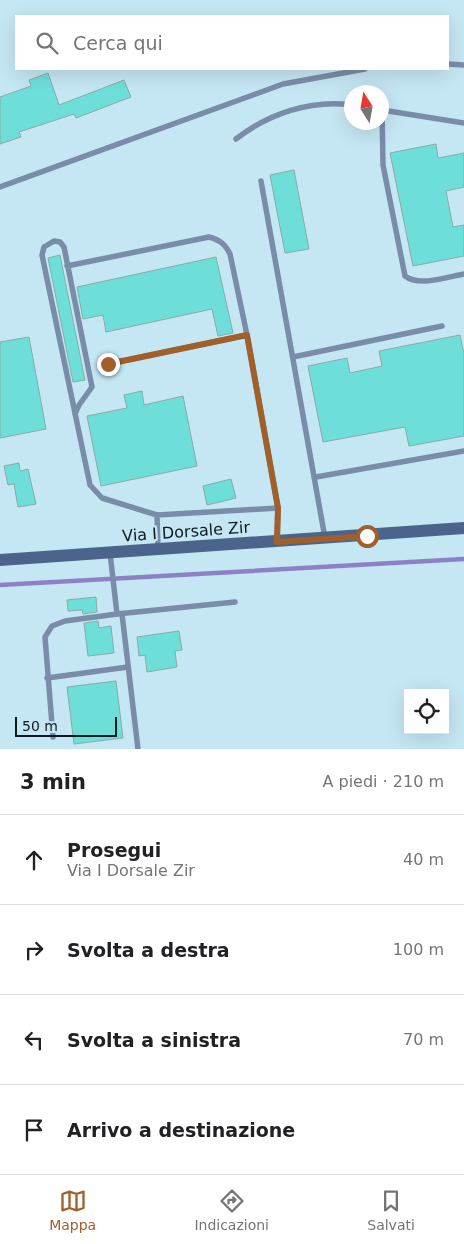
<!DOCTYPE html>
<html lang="it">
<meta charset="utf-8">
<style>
:root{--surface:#fff;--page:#f6f6f6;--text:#202124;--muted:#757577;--line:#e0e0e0;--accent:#a15f2c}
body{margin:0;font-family:"DejaVu Sans",sans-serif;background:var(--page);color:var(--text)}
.controls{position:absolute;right:15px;bottom:15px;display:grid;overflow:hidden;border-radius:0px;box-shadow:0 5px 20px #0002}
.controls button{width:45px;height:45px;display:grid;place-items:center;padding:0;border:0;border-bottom:1px solid var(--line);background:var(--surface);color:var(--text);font:25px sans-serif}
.compass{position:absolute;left:344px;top:85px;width:45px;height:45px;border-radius:50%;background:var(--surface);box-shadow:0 5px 20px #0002;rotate:349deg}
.scale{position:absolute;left:15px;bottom:12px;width:102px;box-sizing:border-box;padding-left:5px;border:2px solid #0d191e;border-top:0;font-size:14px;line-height:18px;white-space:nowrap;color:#0d191e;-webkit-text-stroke:4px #c5e6f3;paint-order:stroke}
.stop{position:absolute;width:15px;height:15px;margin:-11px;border:4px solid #a15f2c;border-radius:50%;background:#fff}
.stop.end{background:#a15f2c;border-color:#fff;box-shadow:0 1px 5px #0008}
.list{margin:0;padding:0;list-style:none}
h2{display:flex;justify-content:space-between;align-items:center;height:65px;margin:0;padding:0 20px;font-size:21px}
h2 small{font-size:16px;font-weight:400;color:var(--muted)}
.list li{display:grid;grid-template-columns:32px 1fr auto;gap:15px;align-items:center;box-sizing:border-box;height:90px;padding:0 20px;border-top:1px solid var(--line)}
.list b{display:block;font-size:19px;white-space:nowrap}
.list p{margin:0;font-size:16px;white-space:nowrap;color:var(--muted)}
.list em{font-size:16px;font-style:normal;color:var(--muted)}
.icon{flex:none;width:28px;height:28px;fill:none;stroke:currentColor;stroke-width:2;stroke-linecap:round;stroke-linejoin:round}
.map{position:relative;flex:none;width:464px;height:749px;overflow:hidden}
.search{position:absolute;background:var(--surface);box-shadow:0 5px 20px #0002;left:15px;right:15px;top:15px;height:55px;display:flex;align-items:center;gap:12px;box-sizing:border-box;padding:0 18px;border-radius:0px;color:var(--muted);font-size:19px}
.sheet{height:425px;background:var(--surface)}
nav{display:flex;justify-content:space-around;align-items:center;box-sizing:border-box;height:70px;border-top:1px solid var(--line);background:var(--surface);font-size:14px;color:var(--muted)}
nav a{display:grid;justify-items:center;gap:2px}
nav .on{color:var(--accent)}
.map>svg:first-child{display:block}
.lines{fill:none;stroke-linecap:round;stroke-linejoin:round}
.stream{stroke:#8d80c6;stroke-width:4.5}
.building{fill:#6edfd8;stroke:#88aba9}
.service{stroke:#7a8da8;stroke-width:5.5}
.secondary{stroke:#4a648b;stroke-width:12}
.route{stroke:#a15f2c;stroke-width:6}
.labels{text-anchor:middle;stroke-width:4.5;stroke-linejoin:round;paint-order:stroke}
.street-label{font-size:16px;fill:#0d191e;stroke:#c5e6f3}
</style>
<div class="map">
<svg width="464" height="749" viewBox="0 0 464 749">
<rect width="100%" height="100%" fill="#c5e6f3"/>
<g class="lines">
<polyline class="stream" points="0,585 464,559"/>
</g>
<g class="building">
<polygon points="48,73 59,105 124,80 131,97 76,118 74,114 19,132 21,137 0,144 0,97 31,86 29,80"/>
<polygon points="436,144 438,158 464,153 464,187 446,191 453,227 464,225 464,256 413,266 390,153"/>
<polygon points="294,170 309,249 285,253 270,175"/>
<polygon points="60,255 85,380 73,382 48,258"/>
<polygon points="216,257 233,333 218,336 212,309 106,332 103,315 83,319 77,287"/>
<polygon points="460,335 464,354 464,436 409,446 405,427 323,442 308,366 347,358 350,373 382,366 379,351"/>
<polygon points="29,337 46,429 0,438 0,342"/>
<polygon points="142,391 144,405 183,396 197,466 101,486 87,416 127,408 124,395"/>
<polygon points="19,463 20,471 28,469 36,504 18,507 14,484 8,485 4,466"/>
<polygon points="231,479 236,498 207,505 203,486"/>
<polygon points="96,597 97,612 83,614 82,610 68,611 67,600"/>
<polygon points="98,621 99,628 111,626 114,653 88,656 84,623"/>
<polygon points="179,631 182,650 175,651 177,667 147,672 145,655 139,656 137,637"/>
<polygon points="116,681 123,738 74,744 67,687"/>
</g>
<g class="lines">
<g class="service">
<polyline points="448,64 464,65"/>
<path d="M 382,110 L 383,165 L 405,276 C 419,287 447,277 464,274"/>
<polyline points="382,110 464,123"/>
<path d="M 236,139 C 268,114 311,99 352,105"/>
<polyline points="261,181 325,538"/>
<polyline points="0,187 283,84 365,69"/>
<path d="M 67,266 L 209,237 C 220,240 225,244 230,254 L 247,335"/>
<polyline points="293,357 442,326"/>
<polyline points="108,364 247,335 278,508"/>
<polyline points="75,414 79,405 92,387 64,247 60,242 54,241 44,247 42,255 90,485 102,498 157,515"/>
<polyline points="316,477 464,451"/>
<polyline points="158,549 157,515 278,508 277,540"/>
<polyline points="110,553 117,614 235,602"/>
<polyline points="122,614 138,749"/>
<polyline points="47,678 128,667"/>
<polyline points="53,737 45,637 52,626 65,621 117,614"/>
</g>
<polyline class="secondary" points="0,560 464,528"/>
</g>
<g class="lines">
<polyline class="route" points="108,364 247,335 278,508 277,542 367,536"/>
</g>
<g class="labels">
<g class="street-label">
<text transform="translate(186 531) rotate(-4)" y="6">Via I Dorsale Zir</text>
</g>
</g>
</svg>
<div class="controls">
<button><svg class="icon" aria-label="locate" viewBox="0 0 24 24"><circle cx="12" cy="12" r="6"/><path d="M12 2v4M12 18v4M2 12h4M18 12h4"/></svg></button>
</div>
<svg class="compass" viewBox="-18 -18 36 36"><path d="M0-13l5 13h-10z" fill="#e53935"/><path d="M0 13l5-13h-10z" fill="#757577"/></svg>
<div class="scale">50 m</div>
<div class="stop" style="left:367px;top:536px"></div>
<div class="stop end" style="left:108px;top:364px"></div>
<div class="search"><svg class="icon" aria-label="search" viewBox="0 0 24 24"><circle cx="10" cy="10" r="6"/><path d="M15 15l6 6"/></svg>Cerca qui</div>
</div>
<section class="sheet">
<h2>3 min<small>A piedi · 210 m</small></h2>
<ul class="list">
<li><svg class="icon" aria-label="ahead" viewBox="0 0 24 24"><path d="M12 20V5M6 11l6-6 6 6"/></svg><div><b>Prosegui</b><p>Via I Dorsale Zir</p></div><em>40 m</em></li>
<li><svg class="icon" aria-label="right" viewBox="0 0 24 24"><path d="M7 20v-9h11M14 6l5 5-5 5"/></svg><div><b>Svolta a destra</b></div><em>100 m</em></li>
<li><svg class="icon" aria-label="left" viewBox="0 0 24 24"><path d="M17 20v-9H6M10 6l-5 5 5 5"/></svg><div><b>Svolta a sinistra</b></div><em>70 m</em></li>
<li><svg class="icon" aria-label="arrive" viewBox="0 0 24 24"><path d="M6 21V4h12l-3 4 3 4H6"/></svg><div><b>Arrivo a destinazione</b></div></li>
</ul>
</section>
<nav>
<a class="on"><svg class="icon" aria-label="map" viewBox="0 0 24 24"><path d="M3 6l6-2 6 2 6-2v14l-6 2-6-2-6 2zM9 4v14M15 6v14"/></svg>Mappa</a>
<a><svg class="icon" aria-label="directions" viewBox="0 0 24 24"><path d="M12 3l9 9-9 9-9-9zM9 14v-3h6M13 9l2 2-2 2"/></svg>Indicazioni</a>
<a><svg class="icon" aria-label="saved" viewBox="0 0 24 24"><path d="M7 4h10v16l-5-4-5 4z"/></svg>Salvati</a>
</nav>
